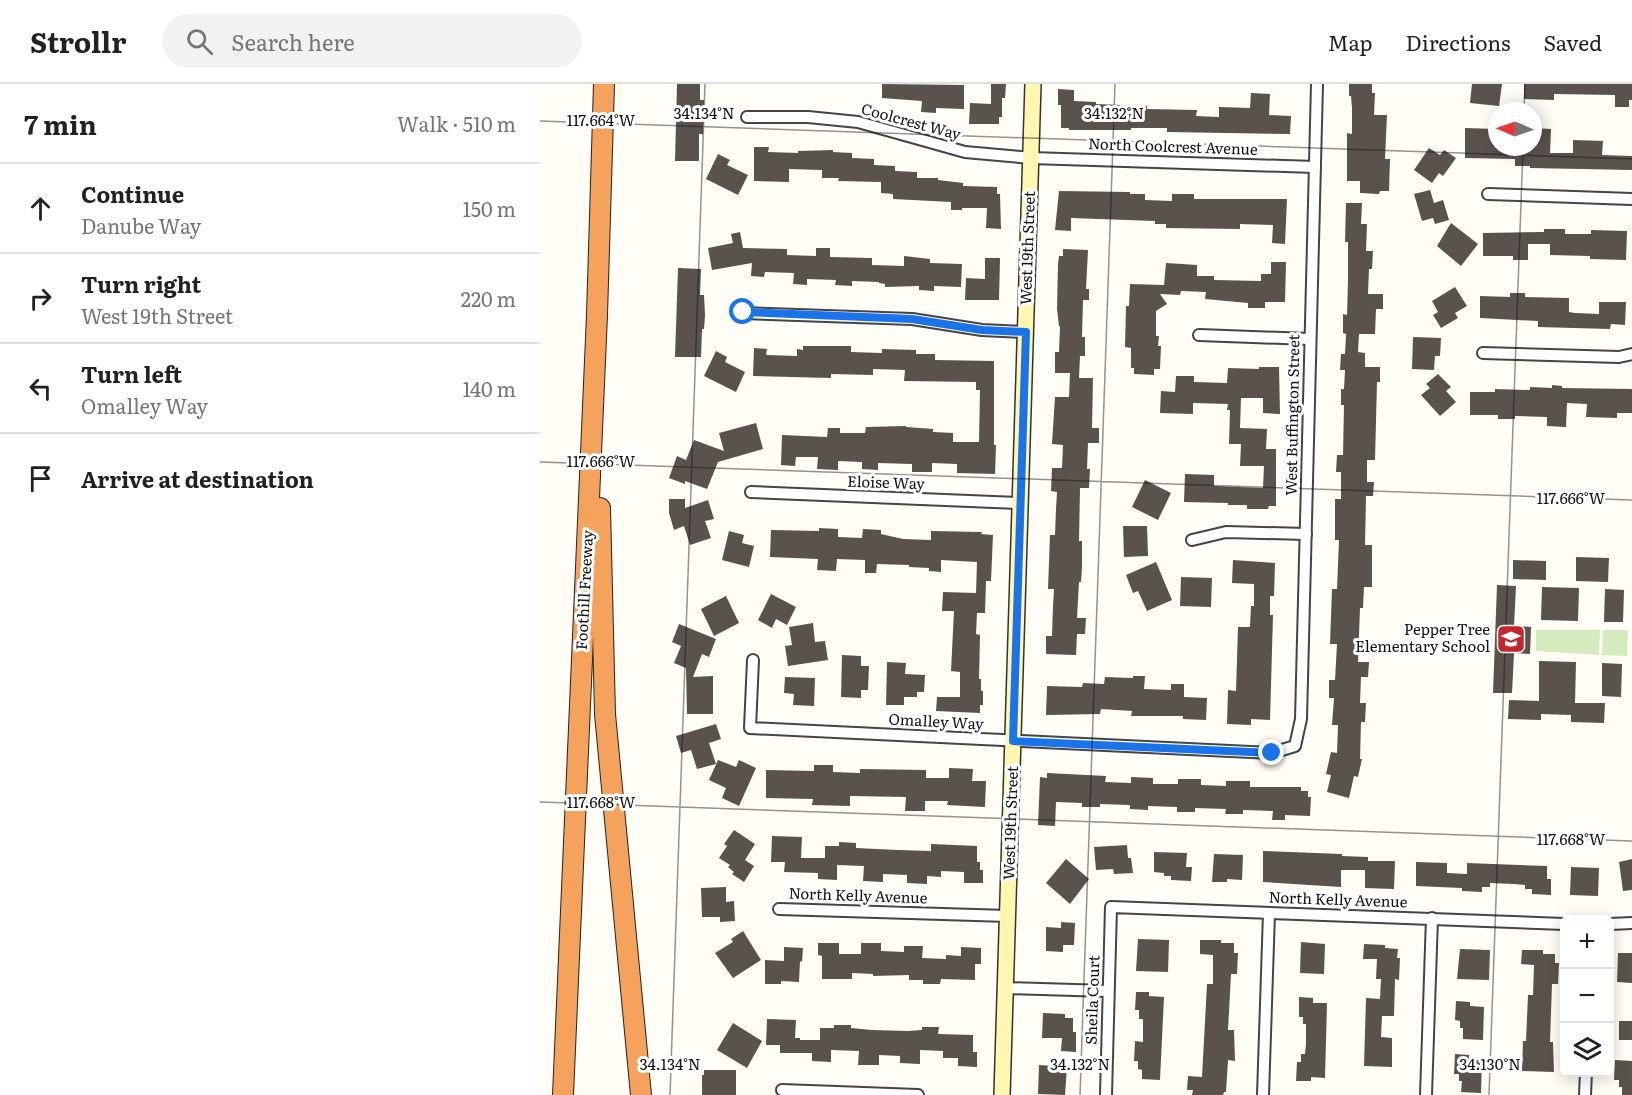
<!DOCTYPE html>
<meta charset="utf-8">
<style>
:root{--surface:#fff;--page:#f2f2f2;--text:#202124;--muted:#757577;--line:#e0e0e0}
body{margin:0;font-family:Literata,serif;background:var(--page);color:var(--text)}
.controls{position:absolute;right:18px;bottom:18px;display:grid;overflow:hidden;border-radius:9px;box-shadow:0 3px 15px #0003}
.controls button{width:54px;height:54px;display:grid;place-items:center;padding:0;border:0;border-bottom:2px solid var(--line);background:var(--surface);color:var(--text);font:30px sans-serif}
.compass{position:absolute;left:948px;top:18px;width:54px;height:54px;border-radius:50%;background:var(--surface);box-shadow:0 3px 15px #0003;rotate:272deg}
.stop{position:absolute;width:18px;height:18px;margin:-14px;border:4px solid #1a73e8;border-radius:50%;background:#fff}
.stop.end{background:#1a73e8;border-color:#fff;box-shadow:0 2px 6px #0008}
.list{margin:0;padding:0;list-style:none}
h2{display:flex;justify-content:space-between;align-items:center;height:78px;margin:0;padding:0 24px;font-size:26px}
h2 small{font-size:20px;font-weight:400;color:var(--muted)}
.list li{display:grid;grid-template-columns:39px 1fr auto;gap:18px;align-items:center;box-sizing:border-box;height:90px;padding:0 24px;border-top:2px solid var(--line)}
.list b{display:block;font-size:22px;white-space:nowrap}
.list p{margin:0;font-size:20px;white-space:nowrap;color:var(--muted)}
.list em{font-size:20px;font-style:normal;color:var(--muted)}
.icon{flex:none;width:33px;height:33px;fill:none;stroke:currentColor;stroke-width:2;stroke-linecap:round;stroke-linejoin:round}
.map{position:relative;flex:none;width:1092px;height:1011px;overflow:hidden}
header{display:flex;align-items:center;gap:36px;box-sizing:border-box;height:84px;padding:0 30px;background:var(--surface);border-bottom:2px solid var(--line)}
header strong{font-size:28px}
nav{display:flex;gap:33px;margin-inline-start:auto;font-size:21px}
.search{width:420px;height:54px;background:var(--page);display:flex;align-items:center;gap:15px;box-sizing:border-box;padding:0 21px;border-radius:33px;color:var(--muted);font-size:22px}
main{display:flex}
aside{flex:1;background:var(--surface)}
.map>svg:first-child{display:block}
.green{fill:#d5ebbd}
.building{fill:#5a524d}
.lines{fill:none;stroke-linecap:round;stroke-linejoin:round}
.street-casing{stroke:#444;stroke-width:14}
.secondary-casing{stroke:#333;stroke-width:18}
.highway-casing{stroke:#222;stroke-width:22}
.street{stroke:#fff;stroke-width:10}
.secondary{stroke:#fff6b0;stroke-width:15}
.highway{stroke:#f5a25d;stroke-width:20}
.route{stroke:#1a73e8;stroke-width:8}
.ticks{fill:none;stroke:#111;stroke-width:1.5;stroke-opacity:0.45}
.labels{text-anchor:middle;stroke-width:6;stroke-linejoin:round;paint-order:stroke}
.street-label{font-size:15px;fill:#111;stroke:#fff}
.poi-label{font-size:15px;fill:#111;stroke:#fff;text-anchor:end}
.ticks-label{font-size:15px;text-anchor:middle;fill:#111;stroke:#fff;stroke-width:6;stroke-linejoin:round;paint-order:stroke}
</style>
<header>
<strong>Strollr</strong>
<div class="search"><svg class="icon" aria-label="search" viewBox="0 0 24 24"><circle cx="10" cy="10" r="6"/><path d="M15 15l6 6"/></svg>Search here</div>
<nav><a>Map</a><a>Directions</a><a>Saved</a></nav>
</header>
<main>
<aside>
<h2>7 min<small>Walk · 510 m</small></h2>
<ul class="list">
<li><svg class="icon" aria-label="ahead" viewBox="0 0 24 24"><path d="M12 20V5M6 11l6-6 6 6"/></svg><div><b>Continue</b><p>Danube Way</p></div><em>150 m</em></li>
<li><svg class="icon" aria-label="right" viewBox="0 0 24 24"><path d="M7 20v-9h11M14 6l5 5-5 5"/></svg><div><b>Turn right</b><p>West 19th Street</p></div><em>220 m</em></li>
<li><svg class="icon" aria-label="left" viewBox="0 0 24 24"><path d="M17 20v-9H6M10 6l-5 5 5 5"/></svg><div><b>Turn left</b><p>Omalley Way</p></div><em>140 m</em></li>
<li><svg class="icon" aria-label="arrive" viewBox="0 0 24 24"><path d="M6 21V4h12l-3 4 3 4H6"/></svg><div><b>Arrive at destination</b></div></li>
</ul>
</aside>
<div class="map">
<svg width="1092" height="1011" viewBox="0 0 1092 1011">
<rect width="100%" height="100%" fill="#fffdf5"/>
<g class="green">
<polygon points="996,546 1060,546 1059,571 996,567"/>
<polygon points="1063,546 1088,546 1087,572 1062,571"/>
</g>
<g class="building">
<polygon points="137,0 160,0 160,16 164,16 163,50 159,50 159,77 135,77"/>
<polygon points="342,0 424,1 424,25 396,24 396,29 381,28 382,17 342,14"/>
<polygon points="451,0 466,0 465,14 462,14 462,33 459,33 459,40 429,40 430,19 451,20"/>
<polygon points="809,0 832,0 832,9 835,9 834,31 847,31 845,75 850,75 849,107 840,107 839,110 820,109 820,97 807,97 807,49 812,50 812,24 811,12 809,12"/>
<polygon points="932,0 962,0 959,22 930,19"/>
<polygon points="984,0 1092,0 1092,16 1089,16 1089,23 1075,23 1075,11 1014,10 1014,16 984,15"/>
<polygon points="518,5 534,6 534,17 556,18 556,20 607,22 607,25 657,26 656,32 679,33 679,23 710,24 711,9 730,10 729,31 751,32 750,50 627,48 627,44 591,44 591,46 529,46 529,44 521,44 521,21 518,21"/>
<polygon points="925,44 957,45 957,63 993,63 993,44 1011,45 1010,69 1033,69 1033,56 1063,57 1062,71 1092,72 1092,86 990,84 990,82 975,82 975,75 925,74"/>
<polygon points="214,63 229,63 228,68 258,69 258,67 293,66 293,68 312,69 312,74 334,75 334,81 355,82 355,87 377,88 377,94 398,94 398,96 423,99 423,102 457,103 457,110 460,110 461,145 446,144 447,124 422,124 422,126 411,126 411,118 353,115 353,110 341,109 341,98 298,97 299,94 282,94 282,86 249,85 249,98 214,97"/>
<polygon points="889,64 900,71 904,66 916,74 903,92 899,89 892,99 874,86"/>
<polygon points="178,70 190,76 187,81 208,91 198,111 166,95"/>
<polygon points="890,106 894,119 903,116 909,136 895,140 893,134 882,137 874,110"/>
<polygon points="519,107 590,108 590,110 605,110 605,116 632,117 632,110 654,110 654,115 747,115 745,160 732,159 733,141 700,140 700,145 626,144 626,140 615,140 615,137 531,134 531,147 515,146"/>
<polygon points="806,119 822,119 821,140 827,140 826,167 833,167 832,185 829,185 828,210 843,210 843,225 836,225 835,250 819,250 818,268 825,269 825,283 840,283 840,298 837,298 835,376 827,376 827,398 834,398 833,412 826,412 825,461 832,461 832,503 824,503 823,524 820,524 818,578 829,578 828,593 821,593 820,619 826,619 825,638 821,638 820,675 822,675 818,693 814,692 809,714 787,708 791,691 786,690 791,668 797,669 798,641 792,641 794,614 789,614 789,596 795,596 797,560 790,560 792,505 797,505 799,456 795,456 795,415 801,415 801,388 796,388 797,371 803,371 804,321 801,321 801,305 804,305 805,286 800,286 801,270 805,270 806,250 803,249 803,230 807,231 808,196 808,158 805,158"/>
<polygon points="911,139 938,160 921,182 897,162"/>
<polygon points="1004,145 1025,145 1025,150 1051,150 1051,146 1087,147 1086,176 1050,175 1050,172 1010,171 1010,160 988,160 988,176 973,176 973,172 943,172 943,149 1004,148"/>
<polygon points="200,148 203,164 247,165 247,171 276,172 276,164 290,164 290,173 332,174 332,181 364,182 364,172 390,175 390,179 422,180 421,203 394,202 394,207 379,206 379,202 345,203 345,200 339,199 339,198 312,197 312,202 295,201 296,196 267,195 267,201 253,200 254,189 225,188 224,193 211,192 212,179 172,186 168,164 193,159 191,150"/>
<polygon points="523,165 548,166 546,205 549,205 549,216 543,216 542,253 545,253 545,272 540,272 539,294 553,294 552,344 559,344 559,359 548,359 547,385 550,385 549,404 540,404 539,457 542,457 542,483 541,498 539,498 537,534 546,534 545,550 537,550 536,571 506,570 506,552 512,552 513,522 514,505 508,505 510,451 515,451 516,425 517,408 511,407 512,384 522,384 523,361 512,360 515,313 529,313 530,289 515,289 515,268 519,268 520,243 519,242 517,225 518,180 519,172 523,172"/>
<polygon points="445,174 460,174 459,216 425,216 426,194 445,195"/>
<polygon points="731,178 746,178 745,218 725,218 725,224 708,224 708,219 665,215 666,208 641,207 640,211 620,210 627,220 616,227 616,252 619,252 618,262 621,262 620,285 614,285 614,291 594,290 594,284 591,284 591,264 585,263 586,222 589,222 590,200 624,201 626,179 657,181 657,192 674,192 674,196 721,197 721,190 731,190"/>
<polygon points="138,184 161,185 160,211 164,211 165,231 164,245 162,245 161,273 135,273"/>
<polygon points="915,203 927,222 915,229 918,234 901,244 893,231 898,228 892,217"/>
<polygon points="970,209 985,209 985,213 1029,214 1029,228 1035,229 1059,230 1059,218 1086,218 1085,241 1071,240 1070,245 998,243 998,237 940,234 940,212 970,213"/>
<polygon points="873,253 901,254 900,272 895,272 894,286 872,285"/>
<polygon points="263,262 311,262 311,268 342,269 342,265 376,266 376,270 395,270 395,276 454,277 454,361 456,361 455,390 417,389 417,380 392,379 392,388 372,388 372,380 338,379 338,386 322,385 322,378 298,377 298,386 277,385 278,373 256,373 255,382 241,381 242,351 287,353 288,344 300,344 300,349 325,349 326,343 366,342 366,343 393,345 393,348 413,349 413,358 439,358 440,306 436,306 436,298 364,297 365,286 333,285 333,291 291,290 291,294 213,292 214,264 227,265 226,271 257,272 257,265 263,266"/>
<polygon points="176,267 187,273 185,278 205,288 196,308 164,292"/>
<polygon points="719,283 739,283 740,330 723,329 723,314 701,314 700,344 727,345 726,365 736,365 736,422 729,422 728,425 707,425 707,421 688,421 688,419 644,418 645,390 674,391 674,402 723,404 724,382 700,382 701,360 689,360 690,326 687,326 688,320 653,319 653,330 620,329 621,307 635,308 636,292 654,292 654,298 687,299 688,284 719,285"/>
<polygon points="898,290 911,303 906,307 916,318 900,332 881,311 890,304 886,300"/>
<polygon points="1012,301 1022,302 1022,304 1092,305 1092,329 1077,329 1077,334 1046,333 1047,320 1027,319 1026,343 1007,342 1007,333 975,332 975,335 958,335 958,331 930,331 930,308 955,308 955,305 990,306 990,303 1012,304"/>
<polygon points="216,339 223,365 178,378 167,405 145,397 145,400 129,394 137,372 146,376 154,356 184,367 179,349"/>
<polygon points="605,396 631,409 618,436 592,423"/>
<polygon points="129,415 145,415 145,424 168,416 174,435 165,437 171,454 150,461 144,442 134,446 129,429"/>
<polygon points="583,442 607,442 608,472 584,473"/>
<polygon points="279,444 298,445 298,453 322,454 323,445 341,446 341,450 363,455 391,456 391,447 442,448 441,450 453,451 451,497 446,497 445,529 437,529 436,550 440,551 439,595 441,595 441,607 443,607 443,621 440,621 440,629 396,627 397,613 420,613 420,588 411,587 414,527 402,527 403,508 436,509 437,478 401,476 401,488 389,487 389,484 369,483 369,481 337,480 336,489 325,489 325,476 297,475 296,487 277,486 278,475 230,473 231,446 279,447"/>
<polygon points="189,447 204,451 202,459 214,462 209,483 182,476"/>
<polygon points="1036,473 1069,474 1068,498 1036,497"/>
<polygon points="693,476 735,479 734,512 730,512 730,531 733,531 730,636 711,635 711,641 687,640 688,606 696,607 698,543 710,543 711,522 714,522 714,500 692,499"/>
<polygon points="973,476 1006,477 1006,496 973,495"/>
<polygon points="616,478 632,516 607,527 598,507 593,509 586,491"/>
<polygon points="641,493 672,494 671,523 640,522"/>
<polygon points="957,501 976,502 974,542 991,543 990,570 974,569 972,609 953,609"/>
<polygon points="1002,503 1039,504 1038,537 1001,536"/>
<polygon points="1065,505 1084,506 1083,538 1064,538"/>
<polygon points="231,510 256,523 247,541 236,535 232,544 218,536"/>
<polygon points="186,512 199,539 174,552 161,525"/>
<polygon points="273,539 275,558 285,557 288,576 248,582 245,562 252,561 249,543"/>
<polygon points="139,540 176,555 169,573 162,570 153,593 173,592 173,630 147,630 146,584 134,579 141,562 132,558"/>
<polygon points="302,571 321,572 321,582 329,582 328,606 321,606 321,614 301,613"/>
<polygon points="999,577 1036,578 1035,619 1065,619 1064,639 1031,638 1031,631 1001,630 1001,636 968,635 969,616 999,617"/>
<polygon points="347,578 366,579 365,590 385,591 384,608 377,608 377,613 364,613 364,621 346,621"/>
<polygon points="1062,579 1082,580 1081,613 1062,612"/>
<polygon points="593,592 605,592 604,605 631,606 631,600 644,600 644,613 667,614 666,636 643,635 643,632 591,632 592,627 561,625 560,630 506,631 507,602 542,603 543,599 564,600 565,593 593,594"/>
<polygon points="245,593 275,594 274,622 253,621 254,610 244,609"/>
<polygon points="176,640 181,655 169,659 176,680 157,685 151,666 141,669 136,652"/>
<polygon points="178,676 196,683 199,676 216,684 199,722 182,714 186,704 169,696"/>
<polygon points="274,681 293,681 293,688 320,689 320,685 386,686 386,694 409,694 409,684 433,685 432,697 446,697 445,723 407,721 408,717 385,717 385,727 365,727 366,713 310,712 310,722 272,721 273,715 226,714 226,686 274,687"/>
<polygon points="507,689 566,692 565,698 591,699 591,693 613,694 613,700 638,700 638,695 661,695 661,701 686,702 686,697 710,697 710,703 761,703 761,707 768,707 768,713 771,713 770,732 745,731 745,736 732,736 733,727 703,726 703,730 685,730 686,725 655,724 655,728 637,728 637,723 608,722 608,726 590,725 590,721 560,720 560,723 542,723 542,719 516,718 515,742 498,741 500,693 507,694"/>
<polygon points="194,746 215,760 205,776 214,782 204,798 192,790 194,788 188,783 190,781 179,774 187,762 184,760"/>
<polygon points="232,752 262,753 261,774 285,774 285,762 299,762 299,758 316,759 316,764 358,766 391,767 391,760 437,762 437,778 440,778 440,786 443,786 443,799 424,799 424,788 401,787 401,793 387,792 387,800 367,799 367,791 343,790 343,798 323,797 324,782 297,781 297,796 278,795 278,789 244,788 245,778 231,778"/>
<polygon points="587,761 588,774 591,774 593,789 574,790 573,785 556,786 554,763"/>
<polygon points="723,767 802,770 802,772 828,773 828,777 855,777 854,805 825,804 825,786 801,786 801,803 723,798"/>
<polygon points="614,768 647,769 646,783 652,783 651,797 631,796 631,792 624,792 624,789 614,788"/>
<polygon points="674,770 703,771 702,796 687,795 687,798 672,798"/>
<polygon points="526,775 549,795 530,820 506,799"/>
<polygon points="1092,775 1092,806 1083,807 1079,778"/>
<polygon points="876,778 907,779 907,789 927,790 927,779 1007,782 1007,795 1011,795 1011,811 992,810 992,805 985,805 985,801 974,800 950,799 950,803 942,803 942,808 922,807 922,804 876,802"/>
<polygon points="1031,783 1059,784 1058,812 1030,811"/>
<polygon points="186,803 186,818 194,817 195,837 180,838 180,833 162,833 161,804"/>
<polygon points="521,838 535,839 534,861 523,861 523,868 506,867 506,843 521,844"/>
<polygon points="203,847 221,876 193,894 175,869 193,858 191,855"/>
<polygon points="598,855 629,856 628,888 596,887"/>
<polygon points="660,856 681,856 681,859 694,859 694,869 698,869 697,890 691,890 688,946 694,946 695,977 688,976 686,1008 684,1008 683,1011 652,1011 653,1006 647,1006 648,992 662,993 667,900 673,900 673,871 660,870"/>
<polygon points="761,858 785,860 784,890 760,889"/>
<polygon points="278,859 299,859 299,870 321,870 321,859 341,859 341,867 364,868 364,862 383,862 382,874 406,875 406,871 421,872 421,863 441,864 441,880 435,880 435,896 401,895 400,900 383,900 383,896 369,896 369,891 333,892 333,890 312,889 312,895 282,895 282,872 278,871"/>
<polygon points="824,860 845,861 845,864 858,865 857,874 860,874 859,896 855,895 854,932 842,932 841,953 852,954 852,983 824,982 826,914 840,915 841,895 836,895 837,875 823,875"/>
<polygon points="244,863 263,864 262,878 260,877 259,898 241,897 241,900 225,900 225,876 244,877"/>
<polygon points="920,865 950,866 949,896 917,895"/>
<polygon points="982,866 1003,866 1003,870 1015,870 1015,879 1019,879 1018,900 1012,900 1010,958 1013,958 1014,988 982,987 983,957 986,957 988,911 993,911 994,881 981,880"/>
<polygon points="1078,869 1092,869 1092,899 1077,898"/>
<polygon points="596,908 609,908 609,912 624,913 620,996 602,995 602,986 598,985 598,977 594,977 595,957 603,958 603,935 599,935 599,926 595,926"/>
<polygon points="759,913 773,914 773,919 787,919 785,994 771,993 771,997 756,997 757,978 761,978 761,970 765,970 766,960 766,940 763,940 763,933 759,933"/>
<polygon points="916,917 930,918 930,922 944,923 943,956 923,955 923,944 920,944 920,937 915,936"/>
<polygon points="503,929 525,930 525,934 533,934 533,948 536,948 536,968 521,967 522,954 502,954"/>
<polygon points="227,935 256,936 255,954 260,954 260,956 280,956 280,944 294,944 294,941 311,941 311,944 332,946 368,947 382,946 382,943 399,943 398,950 433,951 433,968 437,968 437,983 418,982 418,974 403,974 403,967 380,966 380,980 360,979 360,972 339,971 339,981 318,981 319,967 291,966 291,978 272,977 272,969 240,969 240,961 226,961"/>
<rect x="1079" y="937" width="13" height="19"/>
<polygon points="193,939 222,957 207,984 177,966"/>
<polygon points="915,970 929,971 929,976 942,976 941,1009 921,1008 922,997 919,997 919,990 914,990"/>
<polygon points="1075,976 1092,977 1092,1011 1082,1011 1082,1003 1079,1003 1079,996 1074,996"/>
<polygon points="499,981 527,983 525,1011 498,1010"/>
<polygon points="164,986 196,986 196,1011 162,1011 162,991 164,991"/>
</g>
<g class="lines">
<g class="street-casing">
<g id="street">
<polyline points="207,33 268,33 318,38 425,68 491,74 775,83"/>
<polyline points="948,110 1092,115"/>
<polyline points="203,229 372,235 442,246 486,248"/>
<polyline points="659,251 770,255"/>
<polyline points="943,269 1079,273 1092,270"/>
<polyline points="211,408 480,419"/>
<polyline points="652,456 686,448 766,450"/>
<polyline points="213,576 210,644 732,669 755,662 761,635 777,0"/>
<polyline points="239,825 468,832"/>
<polyline points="1070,840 1092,839"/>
<polyline points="465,904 568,907"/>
<polyline points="242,1006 378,1011"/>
<polyline points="566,1011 571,823 1024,840"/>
<polyline points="723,1011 729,829"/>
<polyline points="886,1011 892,834"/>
<polyline points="1045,1011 1046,988"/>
</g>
</g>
<g class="secondary-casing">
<polyline id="secondary" points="462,1011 493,0"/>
</g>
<g class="highway-casing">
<g id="highway">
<polyline points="60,424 65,630 101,1011"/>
<polyline points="23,1011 57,231 64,0"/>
</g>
</g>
<use href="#street" class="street"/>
<use href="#secondary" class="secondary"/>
<use href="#highway" class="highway"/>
</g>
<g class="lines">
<polyline class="route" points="203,228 372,235 442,246 486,248 473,657 732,669"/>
</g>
<path class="ticks" d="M 984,27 L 985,0M 0,37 L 1092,75M 0,378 L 1092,416M 0,718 L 1092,757M 130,1011 L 165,0M 540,1011 L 575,0M 949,1011 L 983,63"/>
<defs>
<g id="school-square" transform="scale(1.5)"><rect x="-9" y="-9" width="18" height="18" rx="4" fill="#c4262e" stroke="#fff"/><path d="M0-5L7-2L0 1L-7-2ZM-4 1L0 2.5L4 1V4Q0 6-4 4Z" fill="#fff"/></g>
</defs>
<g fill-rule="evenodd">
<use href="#school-square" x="971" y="555"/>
</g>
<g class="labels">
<g class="street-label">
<text transform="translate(371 38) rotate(15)" y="5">Coolcrest Way</text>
<text transform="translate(633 63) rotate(2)" y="5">North Coolcrest Avenue</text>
<text transform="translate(488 164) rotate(-88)" y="5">West 19th Street</text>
<text transform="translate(753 331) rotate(-89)" y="5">West Buffington Street</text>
<text transform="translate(346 399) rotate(2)" y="5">Eloise Way</text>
<text transform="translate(45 506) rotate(-87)" y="5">Foothill Freeway</text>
<text transform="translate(396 638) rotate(3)" y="5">Omalley Way</text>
<text transform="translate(471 739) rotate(-88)" y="5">West 19th Street</text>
<text transform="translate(318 812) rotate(2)" y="5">North Kelly Avenue</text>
<text transform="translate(798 816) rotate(2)" y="5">North Kelly Avenue</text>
<text transform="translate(553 916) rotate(-88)" y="5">Sheila Court</text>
</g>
<g class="poi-label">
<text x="950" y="551">Pepper Tree<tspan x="950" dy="17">Elementary School</tspan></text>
</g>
</g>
<g class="ticks-label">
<text x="164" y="35">34.134°N</text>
<text x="574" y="35">34.132°N</text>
<text x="61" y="42">117.664°W</text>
<text x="61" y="383">117.666°W</text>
<text x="1031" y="420">117.666°W</text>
<text x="61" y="724">117.668°W</text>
<text x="1031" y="761">117.668°W</text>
<text x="130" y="986">34.134°N</text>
<text x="540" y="986">34.132°N</text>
<text x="950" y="986">34.130°N</text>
</g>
</svg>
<div class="controls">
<button>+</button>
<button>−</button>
<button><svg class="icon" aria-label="layers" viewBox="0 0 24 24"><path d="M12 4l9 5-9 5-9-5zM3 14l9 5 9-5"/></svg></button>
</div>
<svg class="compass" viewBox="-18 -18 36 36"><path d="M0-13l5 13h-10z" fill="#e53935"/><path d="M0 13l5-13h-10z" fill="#757577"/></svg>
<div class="stop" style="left:203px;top:228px"></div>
<div class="stop end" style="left:732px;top:669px"></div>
</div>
</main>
